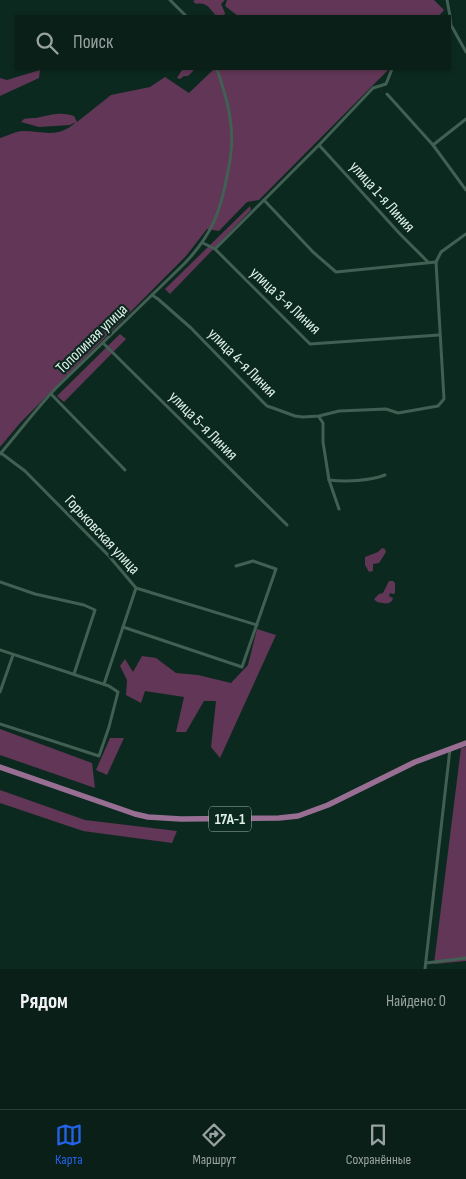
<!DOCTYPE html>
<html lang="ru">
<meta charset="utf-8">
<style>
:root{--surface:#091f17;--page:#172c24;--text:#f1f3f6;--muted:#99a2a1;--line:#293d36;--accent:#2563eb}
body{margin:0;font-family:"Sofia Sans Condensed",sans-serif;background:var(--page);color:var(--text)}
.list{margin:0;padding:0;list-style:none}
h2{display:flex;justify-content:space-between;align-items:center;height:65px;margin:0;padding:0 20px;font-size:21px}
h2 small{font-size:16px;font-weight:400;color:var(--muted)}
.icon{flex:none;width:28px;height:28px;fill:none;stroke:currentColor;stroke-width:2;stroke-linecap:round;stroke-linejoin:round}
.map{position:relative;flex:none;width:466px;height:969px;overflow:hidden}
.search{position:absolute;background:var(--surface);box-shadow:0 1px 4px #0004;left:15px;right:15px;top:15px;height:55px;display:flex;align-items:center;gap:12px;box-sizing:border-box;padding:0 18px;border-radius:0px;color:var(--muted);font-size:19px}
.sheet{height:140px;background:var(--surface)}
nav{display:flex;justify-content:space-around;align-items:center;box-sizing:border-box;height:70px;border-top:1px solid var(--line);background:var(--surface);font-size:14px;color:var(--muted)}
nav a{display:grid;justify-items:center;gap:2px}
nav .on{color:var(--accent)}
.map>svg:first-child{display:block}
.green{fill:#613656}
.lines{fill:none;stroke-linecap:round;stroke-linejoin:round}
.street{stroke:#425f53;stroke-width:3}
.primary{stroke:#986f93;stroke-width:5.5}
.labels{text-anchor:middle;stroke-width:4.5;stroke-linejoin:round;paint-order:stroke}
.shield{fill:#0c291f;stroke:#a0b4ac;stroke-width:1}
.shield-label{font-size:15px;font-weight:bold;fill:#dff0e8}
.street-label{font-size:16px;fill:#dff0e8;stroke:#0c291f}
</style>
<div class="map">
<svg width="466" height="969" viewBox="0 0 466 969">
<rect width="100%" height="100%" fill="#0c291f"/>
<g class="green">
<path d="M 195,0 L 225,0 L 221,4 L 225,13 L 224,16 L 216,16 C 209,8 207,2 196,4 L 193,1 Z"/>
<polygon points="227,0 434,0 444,10 439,16 238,16 225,6"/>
<polygon points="181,69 195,69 188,76 184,76 180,79 177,78 182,70"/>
<path d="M 214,69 L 389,69 L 259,200 L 247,202 L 219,231 L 207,229 L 186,256 L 21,422 L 0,447 L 0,138 C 7,136 16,131 23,131 C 43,131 58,139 76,122 L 70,125 L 39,127 L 21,122 L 24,119 C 28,118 32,118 36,118 C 51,115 59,111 74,116 L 77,122 L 111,95 L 150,87 L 165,77 L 189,93 Z"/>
<polygon points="40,70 39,78 0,96 0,78 7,80"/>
<polygon points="250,206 251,210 170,294 165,289"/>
<polygon points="120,334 126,339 64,402 57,396"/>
<polygon points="382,548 385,549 386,552 379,563 373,564 373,571 369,572 365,565 365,557 378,552"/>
<path d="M 389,581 L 393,581 L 395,583 L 395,593 L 393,594 L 390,593 L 389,596 L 393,598 C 391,606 383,603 377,602 L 374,599 L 379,594 L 383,593 Z"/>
<polygon points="257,629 276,635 220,758 211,747 216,701 204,701 186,732 176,732 184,697 145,691 141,703 126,695 127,680 120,666 125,659 133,672 142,656 156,658 176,673 198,675 231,683 248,665"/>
<polygon points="0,729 92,763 95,788 0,755"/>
<polygon points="110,738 124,738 107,775 96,770"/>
<polygon points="466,747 466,961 434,964 461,748"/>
<polygon points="0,790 85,820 177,831 172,843 83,831 0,803"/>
</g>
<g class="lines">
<g class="street">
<polyline points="170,0 186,16"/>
<polyline points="447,0 450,16"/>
<polyline points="450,17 451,25 466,52"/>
<polyline points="387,94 433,145 466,190"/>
<polyline points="319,145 400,234 428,262"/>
<polyline points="433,145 466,119"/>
<polyline points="264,200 313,252 336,272 436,262"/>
<polyline points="203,243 215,249 310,344 439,335"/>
<polyline points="215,249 319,145 373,88 386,84 392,69"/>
<polyline points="152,295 158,299 191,328 262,401 267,406 273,408 295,416 303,417 319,416 339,411 386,409 398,413 438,406 444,399 436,262 441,252 466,234"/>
<polyline points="103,343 287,525"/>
<polyline points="51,394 125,470"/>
<polyline points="319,417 323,423 323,442 329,480 339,509"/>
<polyline points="1,453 25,471 109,556 136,588 257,625"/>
<path d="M 0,454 C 19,432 36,409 56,388 L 184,264 C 212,235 221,211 228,171 C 232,153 233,136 230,118 C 228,101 222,85 217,69"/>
<path d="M 329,480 C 346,482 369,481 385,475"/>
<polyline points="0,582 35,594 84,605 95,610 74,674"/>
<polyline points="123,627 242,667 276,569 253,561 236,566"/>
<polyline points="0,650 109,686 118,692 109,727 99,756 0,724"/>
<polyline points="104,684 136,588"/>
<polyline points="0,692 13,655"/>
<polyline points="426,963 466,958"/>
<polyline points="425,969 450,749"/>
</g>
<polyline class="primary" points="0,767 135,814 148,817 181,819 279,818 298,816 328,805 415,762 466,743"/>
</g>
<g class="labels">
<rect class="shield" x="209" y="806.5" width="42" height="25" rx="4"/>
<g class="shield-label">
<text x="230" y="824">17А-1</text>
</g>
<g class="street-label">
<text transform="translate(383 196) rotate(48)" y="6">улица 1-я Линия</text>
<text transform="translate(286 300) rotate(43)" y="6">улица 3-я Линия</text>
<text transform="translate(91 338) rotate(-44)" y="6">Тополиная улица</text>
<text transform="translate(243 362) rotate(45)" y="6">улица 4-я Линия</text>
<text transform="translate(204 425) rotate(45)" y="6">улица 5-я Линия</text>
<text transform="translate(103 534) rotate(47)" y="6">Горьковская улица</text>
</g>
</g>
</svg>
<div class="search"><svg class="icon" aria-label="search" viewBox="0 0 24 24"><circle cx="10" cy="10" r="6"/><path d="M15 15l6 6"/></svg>Поиск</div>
</div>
<section class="sheet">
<h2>Рядом<small>Найдено: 0</small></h2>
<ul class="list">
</ul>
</section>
<nav>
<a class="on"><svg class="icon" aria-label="map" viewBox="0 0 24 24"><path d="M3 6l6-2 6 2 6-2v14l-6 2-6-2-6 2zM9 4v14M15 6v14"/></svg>Карта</a>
<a><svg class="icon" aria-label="directions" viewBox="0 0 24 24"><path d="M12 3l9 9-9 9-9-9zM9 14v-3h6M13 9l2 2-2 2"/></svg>Маршрут</a>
<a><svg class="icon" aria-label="saved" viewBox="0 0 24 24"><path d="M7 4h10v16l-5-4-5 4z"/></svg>Сохранённые</a>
</nav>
